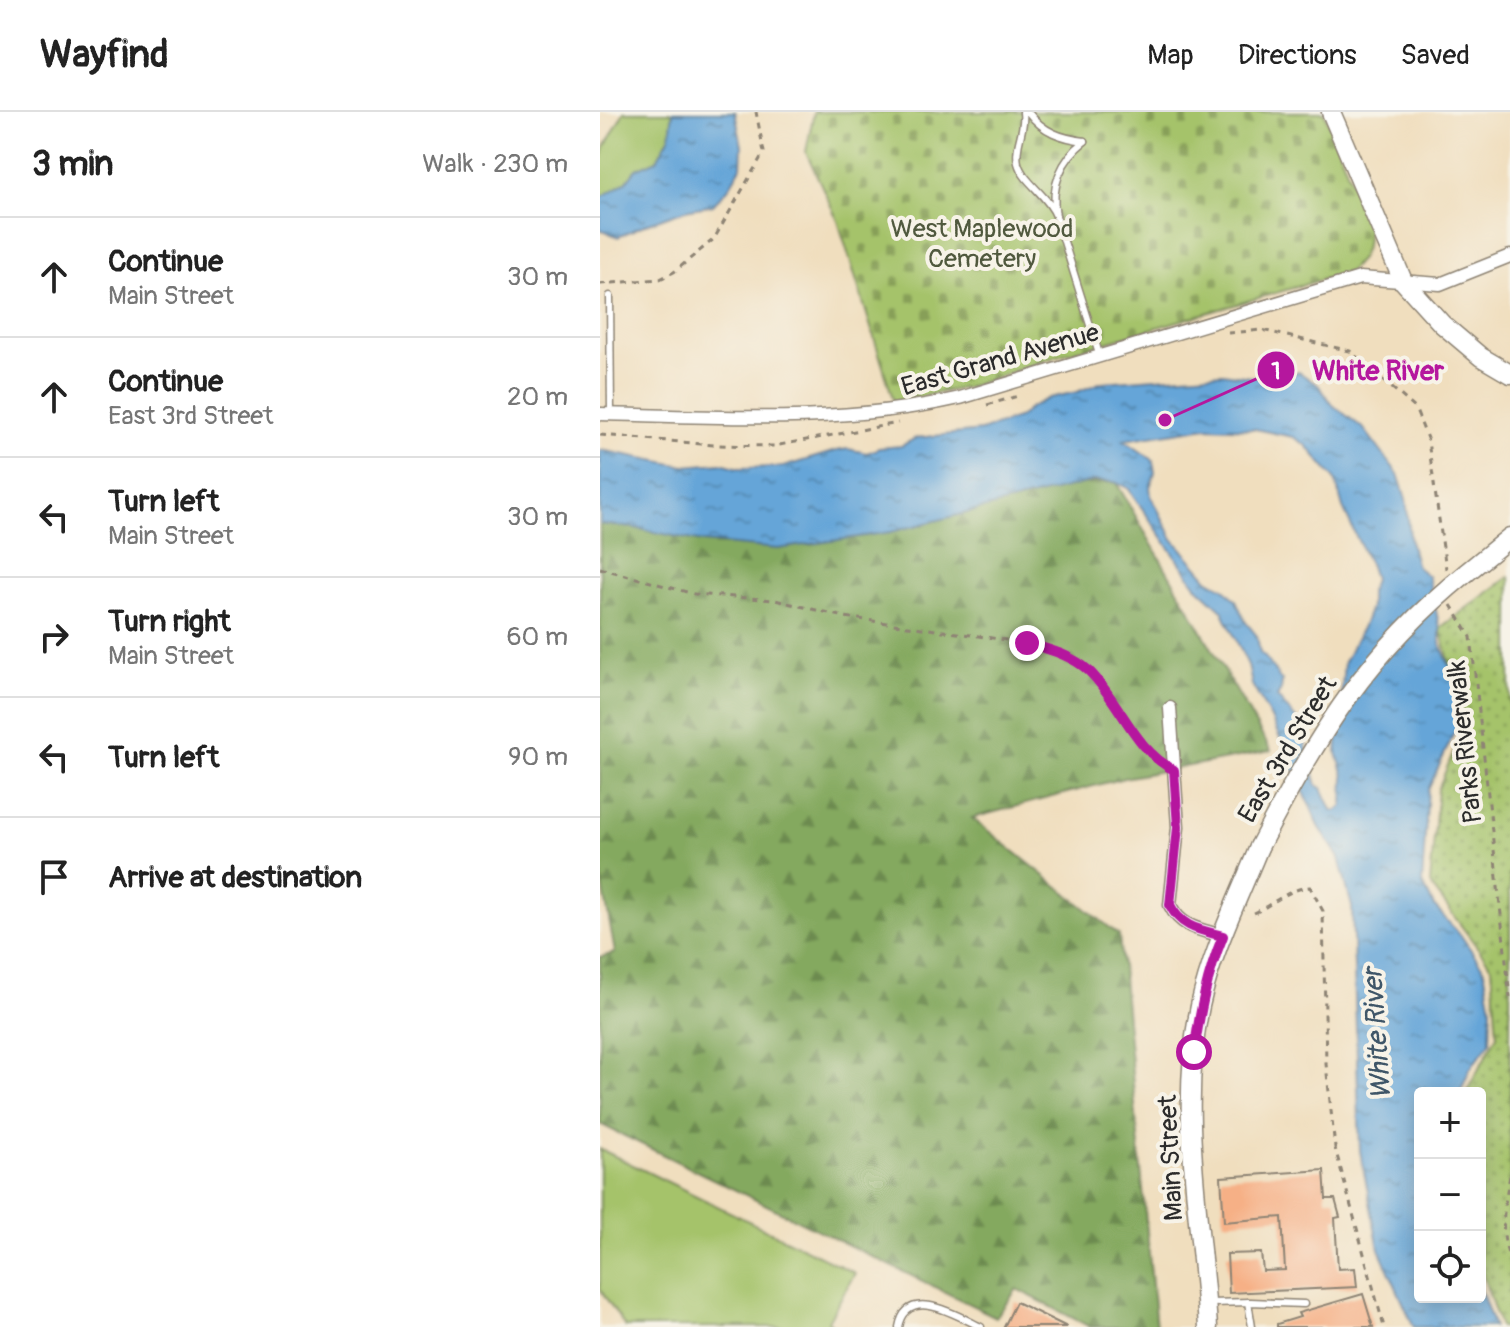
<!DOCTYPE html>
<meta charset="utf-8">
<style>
:root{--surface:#fff;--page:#f2f2f2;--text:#222;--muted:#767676;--line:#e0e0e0}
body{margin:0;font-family:Pangolin,sans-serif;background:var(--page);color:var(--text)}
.controls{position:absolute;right:24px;bottom:24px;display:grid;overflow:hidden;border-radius:8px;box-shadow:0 4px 20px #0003}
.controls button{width:72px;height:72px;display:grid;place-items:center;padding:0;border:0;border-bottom:2px solid var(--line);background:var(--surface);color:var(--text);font:40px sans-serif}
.stop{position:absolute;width:24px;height:24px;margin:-18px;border:6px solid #b5179e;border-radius:50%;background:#fff}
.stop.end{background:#b5179e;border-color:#fff;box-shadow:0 2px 8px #0008}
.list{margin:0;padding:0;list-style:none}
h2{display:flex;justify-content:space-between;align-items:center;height:104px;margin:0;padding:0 32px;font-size:34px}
h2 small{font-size:26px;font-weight:400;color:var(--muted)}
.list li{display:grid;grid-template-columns:52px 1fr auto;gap:24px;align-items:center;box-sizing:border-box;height:120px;padding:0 32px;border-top:2px solid var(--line)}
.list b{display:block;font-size:30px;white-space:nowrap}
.list p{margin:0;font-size:26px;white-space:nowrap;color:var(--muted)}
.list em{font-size:26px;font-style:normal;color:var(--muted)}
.icon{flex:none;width:44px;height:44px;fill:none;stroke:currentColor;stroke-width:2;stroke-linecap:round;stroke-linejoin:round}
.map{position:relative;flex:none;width:910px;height:1215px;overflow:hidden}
header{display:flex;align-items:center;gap:48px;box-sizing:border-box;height:112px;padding:0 40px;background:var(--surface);border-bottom:2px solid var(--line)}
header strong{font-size:38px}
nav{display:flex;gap:44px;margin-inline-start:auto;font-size:28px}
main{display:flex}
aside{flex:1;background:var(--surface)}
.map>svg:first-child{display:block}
.grass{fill:#a5c36b;stroke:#68774b;stroke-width:2}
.forest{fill:url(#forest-firs);stroke:#586a45;stroke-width:2}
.cemetery{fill:url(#cemetery-stones);stroke:#68774b;stroke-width:2}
.park{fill:url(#park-dots);stroke:#68774b;stroke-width:2}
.water{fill:url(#water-ripples);stroke:#486882;stroke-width:2;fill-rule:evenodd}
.building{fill:#f6b086}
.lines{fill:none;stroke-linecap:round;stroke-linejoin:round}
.lane-casing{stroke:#8e8474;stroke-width:9}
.street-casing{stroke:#8e8474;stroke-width:15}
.secondary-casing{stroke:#8e8474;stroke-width:21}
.path{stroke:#8e8474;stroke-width:3;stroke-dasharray:6 6;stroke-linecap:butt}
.lane{stroke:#fff;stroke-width:6}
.street{stroke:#fff;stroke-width:12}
.secondary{stroke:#fff;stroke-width:18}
.secondary-bridge-casing{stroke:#8e8474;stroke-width:21;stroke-linecap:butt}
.secondary-bridge{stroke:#fff;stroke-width:18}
.route{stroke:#b5179e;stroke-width:10}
.labels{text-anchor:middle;stroke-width:8;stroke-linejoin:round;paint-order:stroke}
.park-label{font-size:26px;fill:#50593e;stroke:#f7f3e8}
.street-label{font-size:26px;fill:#2b2b2b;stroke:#f7f3e8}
.water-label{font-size:28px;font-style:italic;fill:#3f5668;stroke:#f7f3e8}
.leader{fill:none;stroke:#b5179e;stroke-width:3}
.callout-dot{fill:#b5179e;stroke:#f7f3e8;stroke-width:3}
.mark-label{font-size:24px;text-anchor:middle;font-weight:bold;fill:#fff}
.callout-label{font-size:28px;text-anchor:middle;font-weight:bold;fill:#b5179e;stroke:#f7f3e8;stroke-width:8;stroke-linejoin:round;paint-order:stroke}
</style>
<header>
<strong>Wayfind</strong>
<nav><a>Map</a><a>Directions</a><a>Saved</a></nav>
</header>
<main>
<aside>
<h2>3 min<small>Walk · 230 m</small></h2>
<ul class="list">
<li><svg class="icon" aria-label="ahead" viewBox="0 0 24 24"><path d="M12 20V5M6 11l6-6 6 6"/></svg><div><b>Continue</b><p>Main Street</p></div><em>30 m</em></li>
<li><svg class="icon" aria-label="ahead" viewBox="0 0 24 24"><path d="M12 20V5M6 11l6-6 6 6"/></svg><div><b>Continue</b><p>East 3rd Street</p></div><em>20 m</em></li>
<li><svg class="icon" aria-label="left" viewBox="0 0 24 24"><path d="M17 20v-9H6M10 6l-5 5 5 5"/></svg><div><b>Turn left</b><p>Main Street</p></div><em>30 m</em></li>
<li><svg class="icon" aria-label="right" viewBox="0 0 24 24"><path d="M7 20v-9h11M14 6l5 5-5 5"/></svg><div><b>Turn right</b><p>Main Street</p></div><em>60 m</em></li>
<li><svg class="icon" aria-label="left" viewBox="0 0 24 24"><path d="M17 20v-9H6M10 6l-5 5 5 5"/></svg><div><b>Turn left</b></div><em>90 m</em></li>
<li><svg class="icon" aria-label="arrive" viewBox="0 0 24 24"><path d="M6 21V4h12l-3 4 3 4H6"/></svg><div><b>Arrive at destination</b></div></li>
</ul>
</aside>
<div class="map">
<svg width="910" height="1215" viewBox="0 0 910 1215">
<defs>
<pattern id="forest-firs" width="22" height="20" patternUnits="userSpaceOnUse" patternTransform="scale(2)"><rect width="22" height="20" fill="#84a95f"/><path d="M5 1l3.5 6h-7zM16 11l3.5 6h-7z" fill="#6c8a4f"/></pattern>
<pattern id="cemetery-stones" width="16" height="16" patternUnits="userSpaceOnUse" patternTransform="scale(2)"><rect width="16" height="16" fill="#a5c36b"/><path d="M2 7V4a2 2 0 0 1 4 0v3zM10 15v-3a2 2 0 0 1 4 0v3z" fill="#879f58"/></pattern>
<pattern id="park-dots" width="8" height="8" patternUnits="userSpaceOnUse" patternTransform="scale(2)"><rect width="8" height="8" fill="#a5c36b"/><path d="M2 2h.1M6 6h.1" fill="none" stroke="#879f58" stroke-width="1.8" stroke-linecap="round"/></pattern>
<pattern id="water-ripples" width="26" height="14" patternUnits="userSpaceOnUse" patternTransform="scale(2)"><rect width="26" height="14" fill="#65a5d8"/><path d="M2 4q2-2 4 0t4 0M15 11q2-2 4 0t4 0" fill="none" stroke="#5387af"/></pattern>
</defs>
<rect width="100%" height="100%" fill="#f7f3e8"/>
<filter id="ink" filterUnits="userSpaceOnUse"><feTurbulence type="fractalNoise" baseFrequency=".0125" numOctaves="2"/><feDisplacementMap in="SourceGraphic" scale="16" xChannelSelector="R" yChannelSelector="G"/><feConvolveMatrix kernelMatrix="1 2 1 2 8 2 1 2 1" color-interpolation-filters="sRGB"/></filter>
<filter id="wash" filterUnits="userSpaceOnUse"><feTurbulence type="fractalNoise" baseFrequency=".006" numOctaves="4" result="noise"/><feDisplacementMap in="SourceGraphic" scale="32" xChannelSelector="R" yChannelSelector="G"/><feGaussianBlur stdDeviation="1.8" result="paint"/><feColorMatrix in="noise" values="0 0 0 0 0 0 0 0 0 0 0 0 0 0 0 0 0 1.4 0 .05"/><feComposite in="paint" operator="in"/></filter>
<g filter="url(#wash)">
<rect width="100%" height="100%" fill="#f0debe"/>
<g class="grass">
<polygon points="24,0 73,0 70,24 57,48 36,57 27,69 0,86 0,53 5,35"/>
<polygon points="0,1037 255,1161 228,1209 234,1215 25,1215 0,1177"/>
</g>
<polygon class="forest" points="516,370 671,639 524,666 372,706 519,823 556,1215 490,1215 417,1177 396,1205 0,1012 0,845 15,841 0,757 0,394"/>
<polygon class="cemetery" points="214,0 724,0 768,112 766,133 760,147 748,160 458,244 368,275 294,290 238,109 206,40"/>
<polygon class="park" points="910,464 910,1215 900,1215 880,1154 880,981 866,981 897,923 892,855 830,772 838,677 866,610 840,516"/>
<g class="water">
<polygon points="73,0 135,0 142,34 141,55 128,77 113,93 85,98 46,112 18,125 0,117 0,86 27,69 36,57 57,48 70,24"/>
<path d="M 699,260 L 718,273 L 734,294 L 764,317 L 798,362 L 806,387 L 811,433 L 817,455 L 828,464 L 840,516 L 840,531 L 852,560 L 860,608 L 828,678 L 822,771 L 834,794 L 862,825 L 884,857 L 891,896 L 890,930 L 870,957 L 860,981 L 820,981 L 820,1185 L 880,1185 L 880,1176 L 894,1215 L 814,1215 L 779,1137 L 760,1039 L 752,795 L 739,746 L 719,714 L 671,606 L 652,573 L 648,553 L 622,498 L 597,475 L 528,376 L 515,370 L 493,369 L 291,420 L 178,437 L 103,430 L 35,416 L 0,412 L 0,338 L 84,354 L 121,351 L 140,356 L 183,355 L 236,339 L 248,337 L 267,341 L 279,336 L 301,334 L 316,326 L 381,319 L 420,305 L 431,295 L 449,286 L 477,280 L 502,270 L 623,261 L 650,265 ZM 607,315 L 655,317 L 693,325 L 706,333 L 735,367 L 743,396 L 770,454 L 774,467 L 770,480 L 770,495 L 763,514 L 744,550 L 737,641 L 744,664 L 743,694 L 736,699 L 732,698 L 722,676 L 717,673 L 700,612 L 677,585 L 681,578 L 682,569 C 673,560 670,547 660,541 L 657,524 L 645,509 L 636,488 L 624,476 L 608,467 L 573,427 L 551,384 L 550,375 L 555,361 L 553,348 L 524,328 Z"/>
</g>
<g id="blocks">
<g class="building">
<polygon points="724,1058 726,1087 735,1087 740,1105 735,1106 738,1157 755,1156 757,1175 629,1181 627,1142 661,1141 663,1159 685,1158 682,1105 624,1110 621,1065"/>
<polygon points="763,1182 773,1215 677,1215 677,1212 700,1205 698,1201"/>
<polygon points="416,1190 467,1215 404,1215"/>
</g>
</g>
</g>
<g filter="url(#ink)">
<use href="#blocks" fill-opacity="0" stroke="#8e8474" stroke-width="2"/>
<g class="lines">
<g class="lane-casing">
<g id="lane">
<path d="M 423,0 C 426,17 414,34 418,51 C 423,70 448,83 456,104 C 450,74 461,48 485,29"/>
<path d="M 428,0 C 443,20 461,26 485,29"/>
<polyline points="456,104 499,242"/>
<polyline points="10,184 11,302"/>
<polyline points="648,1190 652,1215"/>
<polyline points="610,1191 651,1190 704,1192"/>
<path d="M 299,1215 C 307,1172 358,1204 381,1215"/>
</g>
</g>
<g class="street-casing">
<g id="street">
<path d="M 0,302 C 121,305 241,313 360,286 L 760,166 L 840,172 L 910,144"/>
<path d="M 570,596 L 578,715 L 570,793 C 581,816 601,818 623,824"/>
</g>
</g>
<g class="secondary-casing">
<g id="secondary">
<polyline points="731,0 803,169 842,212 881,245 910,262"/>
<polyline points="866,461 910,425"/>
<path d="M 608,1215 C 601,1109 578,1000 600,894 C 612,839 638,787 659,735"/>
</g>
</g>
<g class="path">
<polyline points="0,172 60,167 74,160 114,127 164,40 156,0"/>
<polyline points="628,221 662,218 750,239 815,296 828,329 846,457"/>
<polyline points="387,293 418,284"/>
<polyline points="0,323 114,333 174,334 298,311"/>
<polyline points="0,456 94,482 175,488 245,505 427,531 462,541 488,557 510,584 539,628 560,651"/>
<polyline points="851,493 871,525 910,886"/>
<path d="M 654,801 C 674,792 687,777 710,775 L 723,799 L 726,952 L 735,1036 L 784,1215"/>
<path d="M 910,1064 C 904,1093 899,1119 910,1148"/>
</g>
<use href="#lane" class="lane"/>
<use href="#street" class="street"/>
<use href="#secondary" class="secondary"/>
<g class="secondary-bridge-casing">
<path id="secondary-bridge" d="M 659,735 C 717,623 767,541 866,461"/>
</g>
<use href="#secondary-bridge" class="secondary-bridge"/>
</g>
</g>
<g class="lines" filter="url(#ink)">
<path class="route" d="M 427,531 C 448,537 472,543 489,559 C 520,589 534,638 574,658 L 578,715 L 570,793 C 581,816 601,818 623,824 C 607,863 600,899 594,940"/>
</g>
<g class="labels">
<g class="park-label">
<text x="382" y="125">West Maplewood<tspan x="382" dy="30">Cemetery</tspan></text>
</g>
<g class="street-label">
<text transform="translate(400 247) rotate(-16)" y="9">East Grand Avenue</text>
<text transform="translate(864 630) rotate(-96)" y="9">Parks Riverwalk</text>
<text transform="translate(687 637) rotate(-59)" y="9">East 3rd Street</text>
<text transform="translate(570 1046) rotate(-93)" y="9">Main Street</text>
</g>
<g class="water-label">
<text transform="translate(776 922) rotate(-94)" y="10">White River</text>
</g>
</g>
<path class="leader" d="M565 308L676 258"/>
<g class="callout-dot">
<circle cx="565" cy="308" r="8"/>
<circle cx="676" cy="258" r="20"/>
</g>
<g class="mark-label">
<text x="676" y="267">1</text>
</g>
<g class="callout-label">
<text x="778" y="268">White River</text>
</g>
</svg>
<div class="controls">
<button>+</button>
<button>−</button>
<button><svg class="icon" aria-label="locate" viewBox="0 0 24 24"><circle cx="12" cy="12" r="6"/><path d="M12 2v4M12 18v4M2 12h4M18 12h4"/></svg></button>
</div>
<div class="stop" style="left:594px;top:940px"></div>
<div class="stop end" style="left:427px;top:531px"></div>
</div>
</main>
